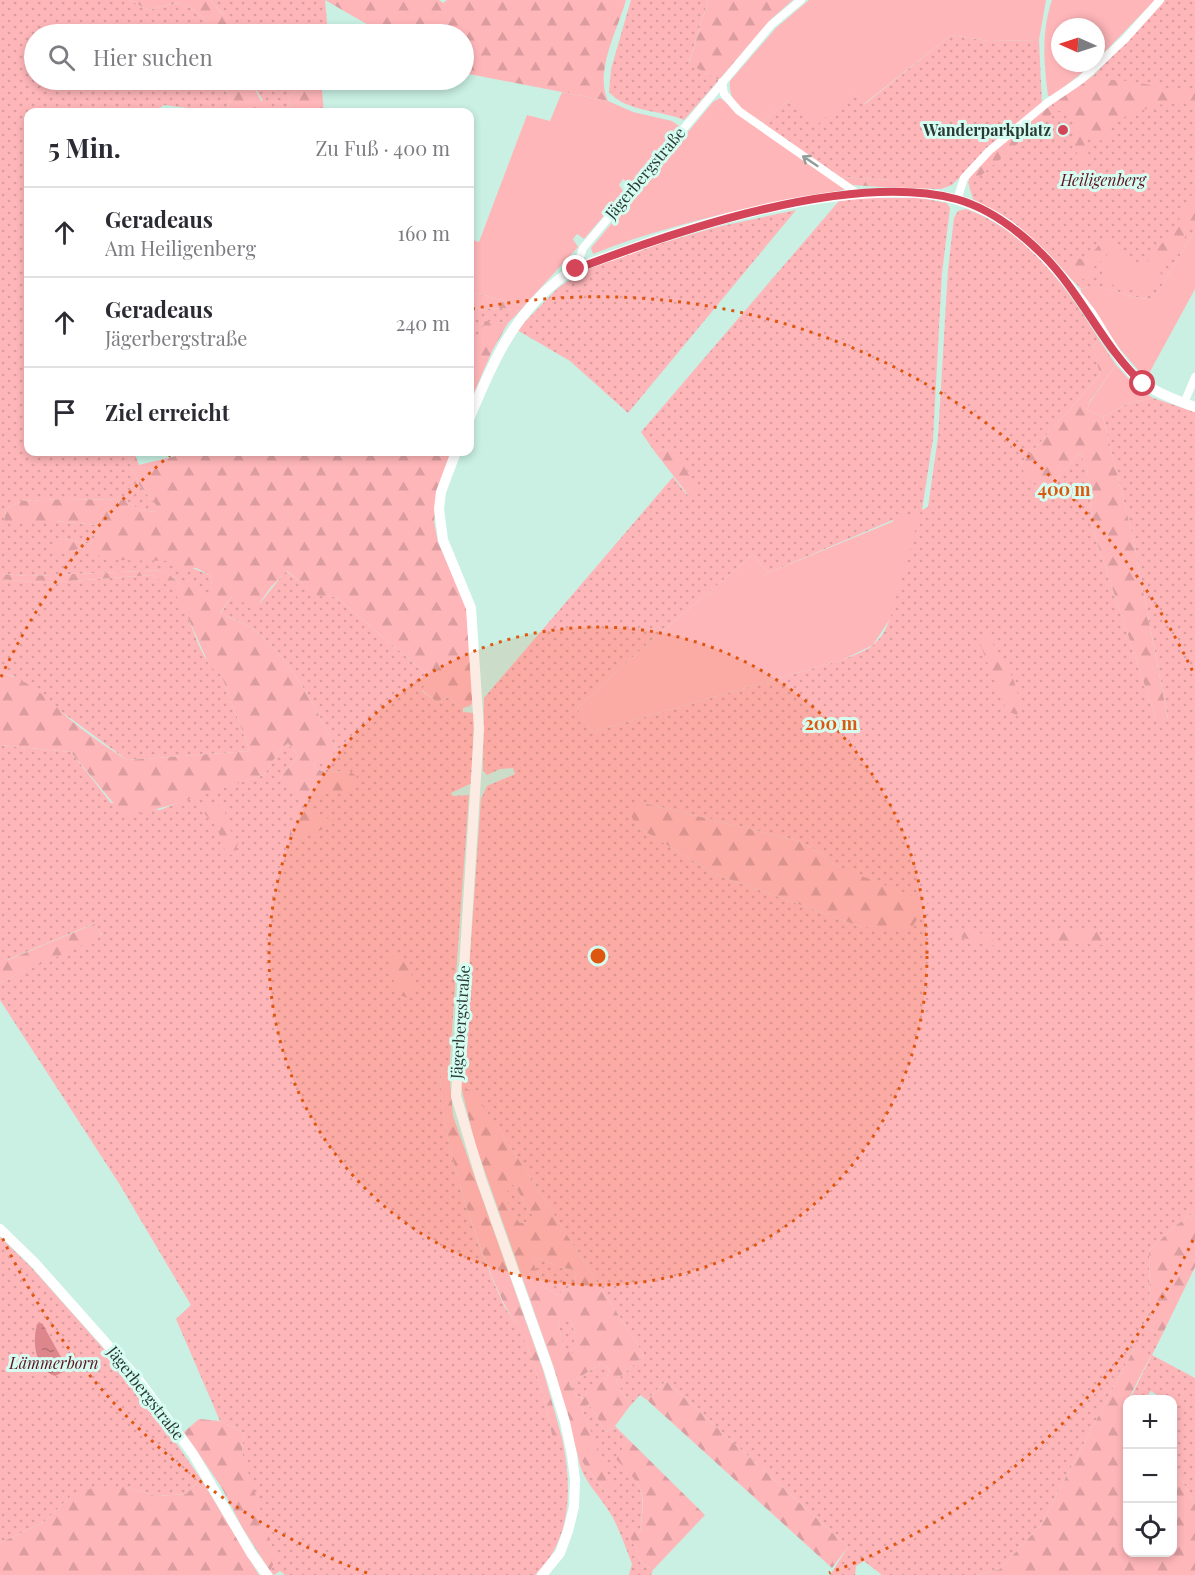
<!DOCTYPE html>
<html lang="de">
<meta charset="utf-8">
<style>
:root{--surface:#fff;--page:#f7f7f7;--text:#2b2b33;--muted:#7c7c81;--line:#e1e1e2}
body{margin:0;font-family:"Playfair Display",serif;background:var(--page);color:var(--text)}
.controls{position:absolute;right:18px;bottom:18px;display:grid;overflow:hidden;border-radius:12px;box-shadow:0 3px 9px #0003}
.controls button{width:54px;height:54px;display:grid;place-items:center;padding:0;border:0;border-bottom:2px solid var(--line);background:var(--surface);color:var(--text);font:30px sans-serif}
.compass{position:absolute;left:1051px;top:18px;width:54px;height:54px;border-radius:50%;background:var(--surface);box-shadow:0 3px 9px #0003;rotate:273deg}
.stop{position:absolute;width:18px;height:18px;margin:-14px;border:4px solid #d54559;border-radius:50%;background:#fff}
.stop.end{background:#d54559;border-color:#fff;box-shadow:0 2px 6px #0008}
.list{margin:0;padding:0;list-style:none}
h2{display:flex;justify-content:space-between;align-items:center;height:78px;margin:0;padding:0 24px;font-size:26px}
h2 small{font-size:20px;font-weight:400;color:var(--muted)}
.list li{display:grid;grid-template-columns:39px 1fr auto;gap:18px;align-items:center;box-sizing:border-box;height:90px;padding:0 24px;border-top:2px solid var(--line)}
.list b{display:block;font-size:22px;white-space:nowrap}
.list p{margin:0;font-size:20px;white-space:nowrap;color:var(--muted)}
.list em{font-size:20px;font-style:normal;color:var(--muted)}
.icon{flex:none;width:33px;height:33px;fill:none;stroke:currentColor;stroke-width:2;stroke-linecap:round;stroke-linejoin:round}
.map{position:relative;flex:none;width:1195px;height:1575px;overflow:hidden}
.search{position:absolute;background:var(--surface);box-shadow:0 3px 9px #0003;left:24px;top:24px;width:450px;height:66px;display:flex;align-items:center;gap:15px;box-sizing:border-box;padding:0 21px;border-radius:33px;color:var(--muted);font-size:22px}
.panel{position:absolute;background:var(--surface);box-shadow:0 3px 9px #0003;left:24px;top:108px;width:450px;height:348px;border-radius:12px}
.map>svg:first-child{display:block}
.grass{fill:url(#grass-dots);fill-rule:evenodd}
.forest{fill:url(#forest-firs);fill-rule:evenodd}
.garden{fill:#ffb6b9}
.water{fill:url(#water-ripples)}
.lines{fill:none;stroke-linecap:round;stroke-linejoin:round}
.minor{stroke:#fff;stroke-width:8}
.tertiary{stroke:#fff;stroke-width:10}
.oneway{stroke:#949c9a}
.route{stroke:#d54559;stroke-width:8}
.ring{fill:none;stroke:#de570e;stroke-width:3;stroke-dasharray:3 6}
.poi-dot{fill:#d54559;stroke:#d6fdf1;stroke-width:2}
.labels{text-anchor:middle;stroke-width:6;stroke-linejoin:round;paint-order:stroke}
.poi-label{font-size:16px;font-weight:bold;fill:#2a3934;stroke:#d6fdf1;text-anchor:end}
.street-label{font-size:16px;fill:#2a3934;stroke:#d6fdf1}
.park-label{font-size:16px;font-style:italic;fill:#5f1220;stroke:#d6fdf1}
.centre{fill:#de570e;stroke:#d6fdf1;stroke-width:3}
.ring-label{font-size:18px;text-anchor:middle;font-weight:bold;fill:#de570e;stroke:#d6fdf1;stroke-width:6;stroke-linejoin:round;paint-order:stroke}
</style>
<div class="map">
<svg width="1195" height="1575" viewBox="0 0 1195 1575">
<defs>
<pattern id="grass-dots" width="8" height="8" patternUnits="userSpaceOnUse" patternTransform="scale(1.5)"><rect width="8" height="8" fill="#ffb6b9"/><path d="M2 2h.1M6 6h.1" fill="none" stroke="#db9da0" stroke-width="1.8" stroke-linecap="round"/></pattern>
<pattern id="forest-firs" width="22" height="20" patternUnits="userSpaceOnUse" patternTransform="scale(1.5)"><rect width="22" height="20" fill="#ffb6b9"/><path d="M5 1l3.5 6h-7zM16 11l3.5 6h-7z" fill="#db9da0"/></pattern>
<pattern id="water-ripples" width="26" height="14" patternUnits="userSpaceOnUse" patternTransform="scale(1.5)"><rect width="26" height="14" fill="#dd878c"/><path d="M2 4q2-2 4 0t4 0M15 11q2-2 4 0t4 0" fill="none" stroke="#b36f73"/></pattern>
</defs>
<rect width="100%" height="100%" fill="#c9f0e3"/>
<g class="grass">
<path d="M 0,0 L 129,0 L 149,10 C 184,0 185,0 210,25 L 211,34 L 34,34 L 34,80 L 222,80 L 230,99 L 228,109 L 220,112 L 164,105 L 153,112 L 28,112 L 28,452 L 134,452 L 128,458 L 139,485 L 156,505 L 158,512 L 140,510 L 125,500 L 65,499 L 20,501 L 6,509 L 4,521 L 55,521 L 98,525 L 96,538 L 90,544 L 58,538 L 78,549 L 174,561 L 210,575 L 212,586 L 209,595 L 182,586 L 164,570 L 28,576 L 1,574 L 0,576 Z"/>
<polygon points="210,0 325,0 328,34 229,34 232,30 223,14"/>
<path d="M 631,0 L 708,0 L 689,63 L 719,80 L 684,120 C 661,110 626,112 609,92 L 611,69 Z"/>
<path d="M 1165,0 L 1195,0 L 1195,230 L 1154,299 C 1130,301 1104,281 1081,289 L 1047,252 L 1012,221 L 973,199 L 968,182 L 990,155 L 1053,103 L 1094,75 Z"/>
<polygon points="951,35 988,41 1039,40 1042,104 985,152 952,185 941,189 896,188 893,180 840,177 762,123 789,100 854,93 865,104"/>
<polygon points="250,80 299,80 298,88 289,97 290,112 251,112 261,111 262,99"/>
<path d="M 867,198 L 920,198 L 947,203 L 950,208 L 942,273 L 933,439 L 922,510 L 928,507 L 938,437 L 948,270 L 954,218 L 958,211 L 966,209 C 1027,231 1067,288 1100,341 L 1093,345 L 1100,375 L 1021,464 L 1051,485 L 1080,453 L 1087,467 L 1093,530 L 1156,719 L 1168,719 L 1133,538 L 1103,417 L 1127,404 L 1153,398 L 1195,412 L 1195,1212 L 1175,1226 L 1149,1251 L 1150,1311 L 1142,1328 L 1163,1333 L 1152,1355 L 1195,1378 L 1195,1505 L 1176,1469 L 1173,1467 L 1172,1400 L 1163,1399 L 1151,1391 L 1145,1399 L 1130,1399 L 1151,1356 L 1134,1349 L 1040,1526 L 1000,1569 L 976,1575 L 882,1575 L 864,1561 L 856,1566 L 855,1575 L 830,1575 L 848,1547 L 666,1381 L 647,1400 L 640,1395 L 630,1406 L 616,1381 L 644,1355 L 499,1129 L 461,1086 L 481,799 L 487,786 L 515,774 L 513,768 L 500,769 L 487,775 L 483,770 L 484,698 L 673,477 L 688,496 L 667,449 L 655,452 L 641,432 L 839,201 ZM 893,520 C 895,555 904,622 872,646 C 863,652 852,656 842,660 L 592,732 L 577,708 L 646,645 L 753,555 L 768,573 ZM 644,803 L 798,841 L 822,853 L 828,861 L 841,868 L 862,927 L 715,874 L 636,826 Z"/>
<polygon points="796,210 628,413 570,361 517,330 558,288 583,271 648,247 717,227"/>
<polygon points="503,308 520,311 508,323 485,322 470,357 470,310"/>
<path d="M 286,571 L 318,595 L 336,597 L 429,676 L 422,691 L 437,702 L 448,697 L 463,708 L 463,712 L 474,713 L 472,783 L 451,793 L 453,796 L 469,795 L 449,1071 L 442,1068 C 432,1117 482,1263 506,1309 C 511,1317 517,1324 521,1332 C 537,1365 544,1402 553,1437 L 562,1438 C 572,1485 573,1539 535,1575 L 285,1575 L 280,1571 L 274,1575 L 270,1571 L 242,1453 L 244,1433 L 220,1421 L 176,1319 L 191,1305 L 120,1185 L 0,1000 L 0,983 L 102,935 L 93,924 L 7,960 L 0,954 L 0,745 L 71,752 L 111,803 L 160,810 L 197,795 L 264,775 L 279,751 L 288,743 L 298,756 L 280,778 L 350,771 L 325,772 L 314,768 L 315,762 L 336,749 C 318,711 284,646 246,625 C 238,620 228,617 220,614 L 232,596 L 260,603 Z"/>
<path d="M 152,575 C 158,579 167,583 172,588 C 194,613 193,656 221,674 L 250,751 L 127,760 L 13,676 L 0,673 L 0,579 L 43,583 Z"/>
<path d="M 509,1183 L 516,1186 L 525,1206 L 533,1215 L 527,1222 L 520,1223 C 507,1211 504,1199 509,1183 Z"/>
<polygon points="0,1237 31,1267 135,1384 201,1479 186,1494 156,1496 128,1487 71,1496 44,1522 0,1543"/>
<polygon points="541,1258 558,1267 576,1270 575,1284 557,1295 544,1287 532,1260"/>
<polygon points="563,1317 571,1321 575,1334 574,1354 563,1348 558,1321"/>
<polygon points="602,1363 609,1369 606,1382 587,1392 584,1399 577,1396 569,1384"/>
<path d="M 589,1404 L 606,1432 L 615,1426 L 628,1439 L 617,1459 C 645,1489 645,1490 640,1532 L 627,1528 L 641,1562 L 653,1570 L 651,1575 L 629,1575 L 632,1564 C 626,1548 620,1531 612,1516 C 600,1495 581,1480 578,1456 L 606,1493 L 613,1490 L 582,1409 Z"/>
</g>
<g class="forest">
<path d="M 129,0 L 210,0 L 229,21 L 232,30 L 229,34 L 211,34 L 210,25 C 185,0 184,0 149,10 Z"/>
<path d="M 325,0 L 439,0 L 443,3 L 447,0 L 626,0 C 618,29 594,72 608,101 L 464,73 L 464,34 L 384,34 Z"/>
<polygon points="708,0 793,0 770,20 719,80 689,64"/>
<path d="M 1089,79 L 1128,81 L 1195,93 L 1195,101 C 1166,99 1138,112 1112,122 L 1109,142 L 1089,138 L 1086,144 L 1091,164 L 1080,164 L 1077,153 L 1071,144 L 1075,139 L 1073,122 L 1068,110 L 1058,111 L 1053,103 Z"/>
<polygon points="222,80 250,80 265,108 251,112 220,112 228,109 230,99"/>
<polygon points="299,80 321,80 324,112 290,112 289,97 298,88"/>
<polygon points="1047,107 1054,112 969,186 969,177 990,155"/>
<polygon points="840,177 893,180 896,188 852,185"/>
<polygon points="1195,189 1195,222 1161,273 1147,260 1173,231"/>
<polygon points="1106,237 1117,243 1108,251 1103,262 1096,261 1092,275 1075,283 1059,265 1076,258 1086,260"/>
<polygon points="470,292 524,306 520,311 503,308 470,310"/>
<polygon points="485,321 508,323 492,351 470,402 470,357"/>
<polygon points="1100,341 1116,365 1090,401 1087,410 1103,417 1133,538 1168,720 1156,719 1093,530 1087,468 1080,453 1051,485 1027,482 1021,464 1100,375 1093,345"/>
<path d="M 667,449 C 685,459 689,474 696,492 L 689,496 L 655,452 Z"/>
<path d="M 134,452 L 139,465 L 192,452 L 451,452 L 437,490 L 434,522 L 438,542 L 467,609 L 473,702 L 470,706 L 463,708 L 448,697 L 437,702 L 422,690 L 429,676 L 336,597 L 318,596 L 287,571 L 271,587 L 255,609 L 232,596 L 220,613 C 228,618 238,620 246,625 C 284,646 318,711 336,749 L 329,761 L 315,762 L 314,768 L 325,772 L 350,771 L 357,777 L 349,790 L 303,798 L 289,790 L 280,778 L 298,756 L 288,743 L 279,751 L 264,775 C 217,789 172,808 124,816 L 71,752 L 0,745 L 0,673 C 31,679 50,702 73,722 C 90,736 108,748 127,760 L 250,751 L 221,674 L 210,667 L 182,604 L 171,588 L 152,575 L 43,583 L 0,579 L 0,574 L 28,576 L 164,570 L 182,586 L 190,583 L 196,590 L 208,594 L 212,586 L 210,575 L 196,568 L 182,570 L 174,561 L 113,560 L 78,549 L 52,554 L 51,549 L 58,538 L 90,544 L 96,537 L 98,525 L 55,521 L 4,521 L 6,509 L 20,501 L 65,499 L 125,500 L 140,510 L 157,512 L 156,505 L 139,485 L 128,458 Z"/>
<path d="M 988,637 C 1002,658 1025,688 1017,715 L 1007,711 L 978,639 Z"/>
<polygon points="644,803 798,841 822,853 828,861 841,868 928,902 911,929 899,931 862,927 715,874 636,826 628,809"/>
<polygon points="207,804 224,807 228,826 238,843 234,855 226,854 217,827 200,809"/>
<polygon points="303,808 330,820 334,820 330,827 295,839 289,836 296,812"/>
<polygon points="94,924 102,936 0,983 0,954 8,960"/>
<polygon points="957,928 992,936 995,946 948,934"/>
<polygon points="1051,929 1098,932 1105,945 1053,942"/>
<path d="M 394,954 L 402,955 C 410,968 418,985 408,998 L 397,994 L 389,962 Z"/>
<path d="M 442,1068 L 449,1071 L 453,1116 L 543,1370 L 562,1438 L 553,1438 C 544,1402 537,1365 521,1333 C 517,1324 511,1317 507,1309 C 482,1263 432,1117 442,1068 Z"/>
<path d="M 461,1086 L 473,1092 L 499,1129 L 644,1355 L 616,1381 L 630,1406 L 615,1426 L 606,1432 L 589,1404 L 582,1409 L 614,1490 L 606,1493 L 578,1456 L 554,1368 L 475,1143 ZM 509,1184 L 516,1186 L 525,1206 L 533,1215 L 526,1222 L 520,1223 C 508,1211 504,1200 509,1184 ZM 541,1258 L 558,1267 L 576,1270 L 575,1284 L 557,1295 L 544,1287 L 532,1260 ZM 563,1318 L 571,1321 L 575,1334 L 573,1353 L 563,1347 L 558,1321 ZM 602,1363 L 609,1369 L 606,1381 L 592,1385 L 583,1399 L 577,1396 L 569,1384 Z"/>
<polygon points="1195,1212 1195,1267 1163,1333 1142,1328 1150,1311 1149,1251 1175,1226"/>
<polygon points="1134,1349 1151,1355 1128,1400 1124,1411 1128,1413 1128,1552 1172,1552 1173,1467 1176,1469 1195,1505 1195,1575 976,1575 1000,1569 1040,1526"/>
<polygon points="666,1381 848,1547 832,1568 647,1400"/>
<polygon points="199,1419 220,1421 244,1433 242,1453 276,1558 270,1571 242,1527 222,1488 184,1432"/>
<path d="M 628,1439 L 705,1515 L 653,1570 L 641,1562 L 626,1527 L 640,1532 C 646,1490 645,1489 616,1459 Z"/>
<polygon points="201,1479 259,1575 0,1575 0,1543 44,1522 71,1496 95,1487 128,1487 156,1496 186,1494"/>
</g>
<g class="garden">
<path d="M 809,0 L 1046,0 L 1039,40 L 988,41 L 951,35 L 864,104 L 854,93 L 817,125 L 789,100 L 762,123 C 744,112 728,104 730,81 L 776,28 Z"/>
<path d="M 1052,0 L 1155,0 L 1096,61 L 1096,27 L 1060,27 L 1060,63 L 1094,63 L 1053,96 L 1048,96 C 1044,63 1041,32 1052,0 Z"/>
<polygon points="562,92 608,101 633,112 672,121 679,126 630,184 623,179 619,185 624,192 584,239 577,234 573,239 578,247 524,306 470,292 470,239 479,242 527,115 550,121"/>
<path d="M 720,98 L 845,187 L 844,190 C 762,204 670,223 593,254 L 591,248 L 713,102 Z"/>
<path d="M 1195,230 L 1195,289 L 1146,379 L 1120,349 L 1081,293 L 1081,289 C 1105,280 1128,301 1154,299 Z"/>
<polygon points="1117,243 1141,266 1147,260 1161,273 1150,293 1137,292 1100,281 1108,251"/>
<polygon points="1116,365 1136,387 1153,398 1127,404 1103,417 1087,410 1090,402"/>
<polygon points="921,510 890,619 873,645 842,660 592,732 577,708 646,645 753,555 768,573"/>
</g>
<path class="water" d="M 42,1323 L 66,1366 L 65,1371 L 55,1376 C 35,1369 32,1343 37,1324 Z"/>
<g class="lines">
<g class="minor">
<polyline points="722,82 724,94 739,111 858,194"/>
<polyline points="957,200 964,178 989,151 1047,103 1081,80 1125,39 1160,0"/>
<polyline points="576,269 583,248 771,25 801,0"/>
<polyline points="1184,403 1195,377"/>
</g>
<g class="tertiary">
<path d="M 470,417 C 491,366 512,317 557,281 C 575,266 600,260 622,252 C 710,219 834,185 928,194 C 956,197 984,208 1007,224 C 1040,248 1067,281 1091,313 C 1107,337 1119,364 1142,382 C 1156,393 1178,401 1195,407"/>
<polyline points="456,452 441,492 439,509 443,540 471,608 479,729 456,1096 481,1179 549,1370 565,1422 572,1455 575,1480 574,1507 568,1531 560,1553 542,1575"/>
<polyline points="0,1229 34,1262 138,1379 193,1454 251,1553 267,1575"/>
</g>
</g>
<defs><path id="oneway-shaft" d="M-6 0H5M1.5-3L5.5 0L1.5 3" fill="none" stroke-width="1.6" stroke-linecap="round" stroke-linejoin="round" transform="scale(1.5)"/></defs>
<use class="oneway" href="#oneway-shaft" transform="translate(810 161) rotate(-146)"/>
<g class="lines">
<path class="route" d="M 576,269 C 676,231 850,171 956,199 C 989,208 1019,231 1043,255 C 1082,294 1103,347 1143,384"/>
</g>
<circle cx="598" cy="956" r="329" fill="#de570e" fill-opacity=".12"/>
<g class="ring">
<circle cx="598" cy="956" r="329"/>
<path d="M1193 1240A659 659 0 0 1 829 1573M367 1573A659 659 0 0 1 1 1235M1 677A659 659 0 0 1 170 455M472 309A659 659 0 0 1 1193 672"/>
</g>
<circle class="poi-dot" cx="1063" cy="130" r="6"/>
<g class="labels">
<g class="poi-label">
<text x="1051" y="136">Wanderparkplatz</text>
</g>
<g class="street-label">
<text transform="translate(645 173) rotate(-50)" y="6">Jägerbergstraße</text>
<text transform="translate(460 1022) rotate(-86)" y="6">Jägerbergstraße</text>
<text transform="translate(146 1393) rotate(52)" y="6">Jägerbergstraße</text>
</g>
<g class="park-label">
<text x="1103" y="186">Heiligenberg</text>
<text x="54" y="1369">Lämmerborn</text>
</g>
</g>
<circle cx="598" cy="956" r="9" class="centre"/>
<g class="ring-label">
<text x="1064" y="496">400 m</text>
<text x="831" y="730">200 m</text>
</g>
</svg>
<div class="controls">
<button>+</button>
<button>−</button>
<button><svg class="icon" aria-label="locate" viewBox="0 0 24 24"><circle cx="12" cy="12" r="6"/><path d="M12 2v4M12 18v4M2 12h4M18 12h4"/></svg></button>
</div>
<svg class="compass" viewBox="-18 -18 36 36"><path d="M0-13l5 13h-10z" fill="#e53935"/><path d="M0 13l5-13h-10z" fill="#7c7c81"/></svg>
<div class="stop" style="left:1143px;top:384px"></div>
<div class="stop end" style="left:576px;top:269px"></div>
<div class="search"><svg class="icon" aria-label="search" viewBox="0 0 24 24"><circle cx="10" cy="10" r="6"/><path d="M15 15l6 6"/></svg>Hier suchen</div>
<section class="panel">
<h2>5 Min.<small>Zu Fuß · 400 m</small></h2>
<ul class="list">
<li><svg class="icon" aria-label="ahead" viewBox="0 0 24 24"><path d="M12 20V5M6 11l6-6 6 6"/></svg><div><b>Geradeaus</b><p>Am Heiligenberg</p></div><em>160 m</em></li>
<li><svg class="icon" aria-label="ahead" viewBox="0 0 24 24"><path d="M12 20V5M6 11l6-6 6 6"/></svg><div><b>Geradeaus</b><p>Jägerbergstraße</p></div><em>240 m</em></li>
<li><svg class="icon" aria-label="arrive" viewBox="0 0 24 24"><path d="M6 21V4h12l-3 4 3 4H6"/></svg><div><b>Ziel erreicht</b></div></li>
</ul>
</section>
</div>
